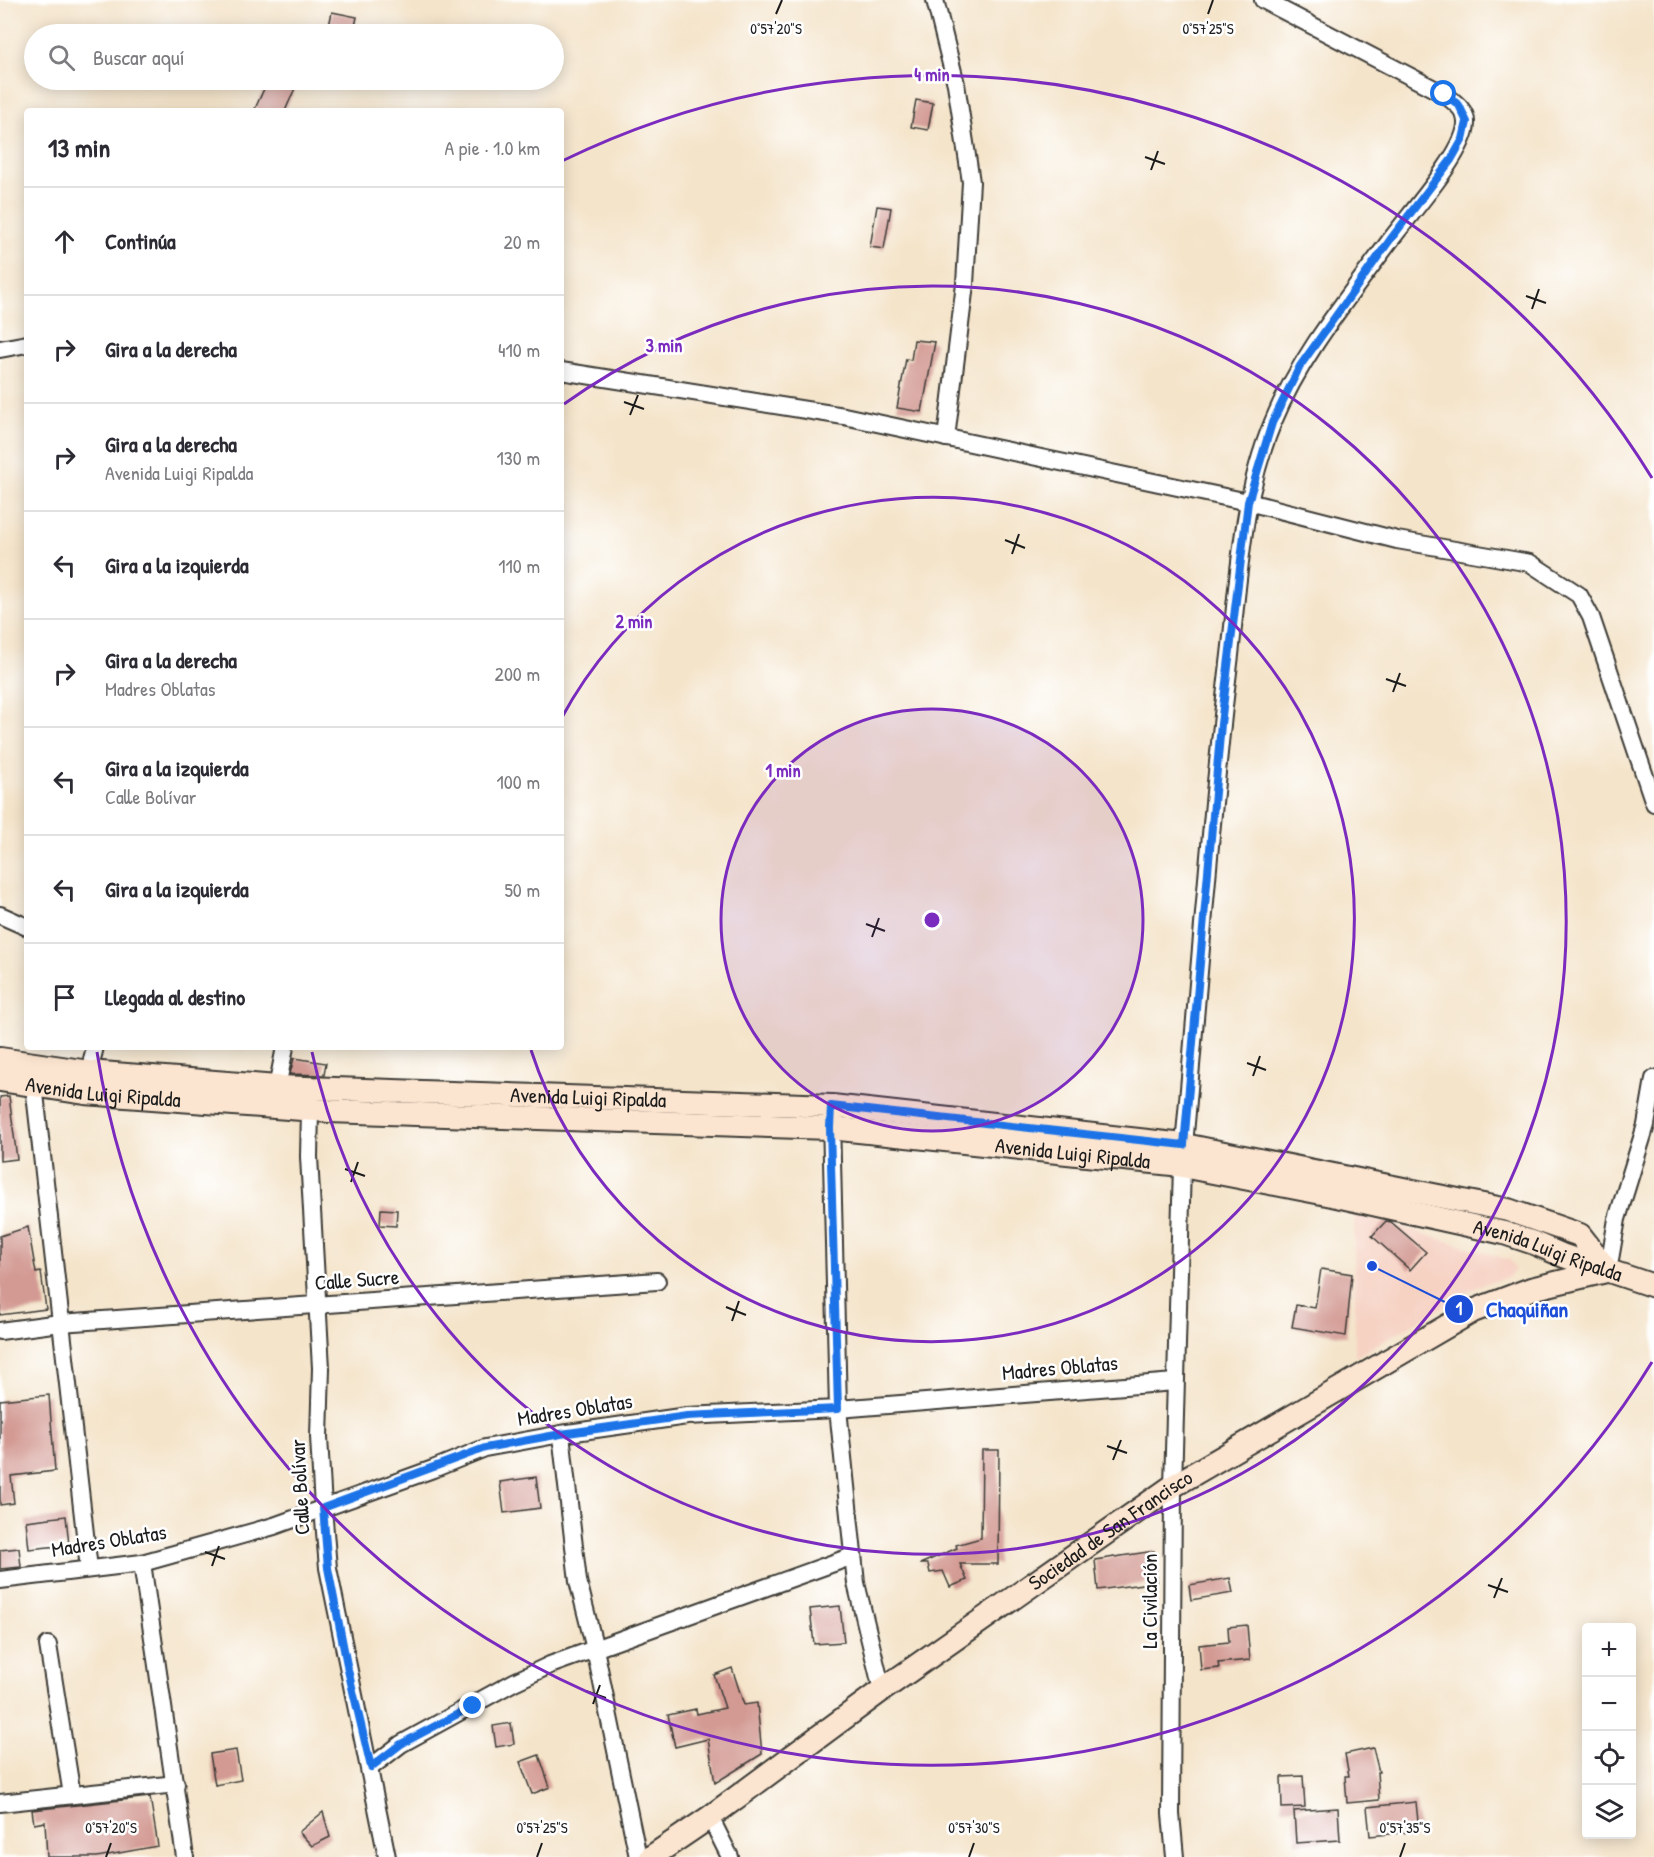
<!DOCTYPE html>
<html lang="es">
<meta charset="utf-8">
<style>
:root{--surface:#fff;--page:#f2f2f3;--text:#2b2b33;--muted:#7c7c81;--line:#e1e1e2}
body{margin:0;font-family:"Patrick Hand",sans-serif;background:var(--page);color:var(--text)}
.controls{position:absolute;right:18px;bottom:18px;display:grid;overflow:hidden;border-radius:6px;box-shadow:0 3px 15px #0003}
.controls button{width:54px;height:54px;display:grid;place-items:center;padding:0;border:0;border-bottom:2px solid var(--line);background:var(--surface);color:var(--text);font:30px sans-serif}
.stop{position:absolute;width:18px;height:18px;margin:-14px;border:4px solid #1a73e8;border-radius:50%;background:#fff}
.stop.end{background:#1a73e8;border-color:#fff;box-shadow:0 2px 6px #0008}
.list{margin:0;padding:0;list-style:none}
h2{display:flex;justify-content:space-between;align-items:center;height:78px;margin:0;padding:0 24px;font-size:26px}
h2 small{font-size:20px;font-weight:400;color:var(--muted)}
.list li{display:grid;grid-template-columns:39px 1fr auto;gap:18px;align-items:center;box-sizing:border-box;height:108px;padding:0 24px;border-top:2px solid var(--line)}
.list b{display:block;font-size:22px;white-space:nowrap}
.list p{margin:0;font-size:20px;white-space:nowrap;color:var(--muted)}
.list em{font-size:20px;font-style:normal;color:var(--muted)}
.icon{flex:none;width:33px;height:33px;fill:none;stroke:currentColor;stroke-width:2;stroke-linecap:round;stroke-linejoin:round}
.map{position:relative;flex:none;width:1654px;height:1857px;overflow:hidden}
.search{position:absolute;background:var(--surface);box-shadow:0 3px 15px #0003;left:24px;top:24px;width:540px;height:66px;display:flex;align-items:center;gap:15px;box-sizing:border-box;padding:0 21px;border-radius:33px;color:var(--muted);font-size:22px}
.panel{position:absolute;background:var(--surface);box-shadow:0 3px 15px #0003;left:24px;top:108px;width:540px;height:942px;border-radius:6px}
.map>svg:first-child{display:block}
.built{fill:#f6d2c3}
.building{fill:#d39a93}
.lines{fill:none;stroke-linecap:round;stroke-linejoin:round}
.street-casing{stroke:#3c3a36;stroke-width:20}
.secondary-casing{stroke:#3c3a36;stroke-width:26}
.street{stroke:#fff;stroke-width:16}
.secondary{stroke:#fce5d0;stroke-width:22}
.route{stroke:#1a73e8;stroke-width:8}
.ticks{fill:none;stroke:#1c1c1c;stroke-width:2}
.ring{fill:none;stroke:#7b2cbf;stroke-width:3}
.labels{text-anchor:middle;stroke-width:5;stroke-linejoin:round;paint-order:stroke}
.street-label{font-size:21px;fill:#1c1c1c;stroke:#fff}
.ticks-label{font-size:15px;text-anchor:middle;fill:#1c1c1c;stroke:#fff;stroke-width:5;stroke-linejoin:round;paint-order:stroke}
.centre{fill:#7b2cbf;stroke:#fff;stroke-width:3}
.ring-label{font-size:18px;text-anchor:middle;font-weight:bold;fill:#7b2cbf;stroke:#fff;stroke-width:5;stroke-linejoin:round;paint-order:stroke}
.leader{fill:none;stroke:#1d4ed8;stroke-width:2}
.callout-dot{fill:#1d4ed8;stroke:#fff;stroke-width:2}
.mark-label{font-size:18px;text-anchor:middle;font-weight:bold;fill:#fff}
.callout-label{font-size:22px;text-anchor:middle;font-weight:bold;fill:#1d4ed8;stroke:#fff;stroke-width:5;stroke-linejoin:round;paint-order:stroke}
</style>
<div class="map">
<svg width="1654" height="1857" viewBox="0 0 1654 1857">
<rect width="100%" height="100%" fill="#fff"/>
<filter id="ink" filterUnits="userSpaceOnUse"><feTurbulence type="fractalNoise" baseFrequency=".0167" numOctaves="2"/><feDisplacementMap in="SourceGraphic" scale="12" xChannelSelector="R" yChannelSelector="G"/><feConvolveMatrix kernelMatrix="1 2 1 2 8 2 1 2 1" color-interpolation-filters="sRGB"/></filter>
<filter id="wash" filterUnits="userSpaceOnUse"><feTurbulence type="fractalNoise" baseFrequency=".008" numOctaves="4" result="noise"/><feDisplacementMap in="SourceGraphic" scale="24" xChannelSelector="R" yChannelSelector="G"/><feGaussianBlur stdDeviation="1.35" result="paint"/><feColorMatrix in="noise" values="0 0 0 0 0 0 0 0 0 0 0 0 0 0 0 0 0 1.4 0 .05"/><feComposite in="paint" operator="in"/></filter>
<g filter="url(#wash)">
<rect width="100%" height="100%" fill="#f4e4ca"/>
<polygon class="built" points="1354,1213 1510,1260 1515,1268 1509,1277 1481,1285 1355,1357"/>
<g id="blocks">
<g class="building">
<polygon points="332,12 357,17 354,31 329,26"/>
<polygon points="268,80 280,80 296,86 285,111 254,111"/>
<polygon points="916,100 933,103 928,130 911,127"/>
<polygon points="877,206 891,208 884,249 870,247"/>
<polygon points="914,340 935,342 922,412 897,408 906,359 911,360"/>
<polygon points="294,1058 326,1063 324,1075 290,1074"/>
<polygon points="9,1096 17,1159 0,1161 0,1097"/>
<polygon points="381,1209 397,1210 396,1226 380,1225"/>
<polygon points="1386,1221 1391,1222 1426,1252 1410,1270 1372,1236"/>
<polygon points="28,1227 36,1273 41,1272 46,1309 0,1315 0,1236"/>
<polygon points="1321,1269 1352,1274 1346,1336 1292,1327 1296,1305 1315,1308"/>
<polygon points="49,1395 55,1471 11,1476 14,1503 0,1505 0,1400"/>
<polygon points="982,1450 999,1450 998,1564 960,1564 967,1580 950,1587 943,1571 930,1573 928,1564 920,1564 957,1548 956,1545 981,1538"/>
<polygon points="536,1477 540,1508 504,1513 500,1482"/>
<polygon points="66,1516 69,1545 29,1549 26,1521"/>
<polygon points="19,1548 21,1567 0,1569 0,1550"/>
<polygon points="1154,1551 1157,1582 1098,1590 1095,1560"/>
<polygon points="1230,1578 1233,1593 1191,1600 1189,1585"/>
<polygon points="840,1606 844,1642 814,1644 810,1609"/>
<polygon points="1247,1625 1250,1660 1218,1663 1219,1668 1201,1670 1199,1645 1229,1642 1228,1627"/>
<polygon points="732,1668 744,1705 757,1703 762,1754 715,1783 708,1739 675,1747 668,1715 696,1709 697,1714 725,1708 714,1675"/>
<polygon points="511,1723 514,1744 496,1747 493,1726"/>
<polygon points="1373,1748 1379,1772 1377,1772 1379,1800 1347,1803 1345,1776 1349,1776 1345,1754"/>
<polygon points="236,1750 241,1780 215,1785 210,1754"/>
<polygon points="539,1755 550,1787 532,1794 520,1762"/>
<polygon points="1303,1776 1305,1807 1282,1808 1281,1777"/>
<polygon points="150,1797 158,1846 97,1857 47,1857 45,1822 34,1824 32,1810"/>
<polygon points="1416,1802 1419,1831 1370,1836 1367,1807"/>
<polygon points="1338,1808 1340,1840 1296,1843 1294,1811"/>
<polygon points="323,1812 330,1837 312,1846 299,1832"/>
</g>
</g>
</g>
<g filter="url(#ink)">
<use href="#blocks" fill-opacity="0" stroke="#3c3a36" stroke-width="1.5"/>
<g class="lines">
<g class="street-casing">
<g id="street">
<polyline points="935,0 956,84 971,182 965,284 946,438"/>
<polyline points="0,349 27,344"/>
<polyline points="561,371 844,416 1248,502 1397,540 1530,563 1579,595 1591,617 1654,803"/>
<polyline points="0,915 27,927"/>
<polyline points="89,1072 95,1047"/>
<polyline points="35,1076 34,1085 89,1569"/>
<polyline points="275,1098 285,1047"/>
<polyline points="310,1110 309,1157 321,1368 319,1437 323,1508 328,1568 387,1857"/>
<polyline points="831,1119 838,1409 856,1583 882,1690"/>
<path d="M 1184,1145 C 1199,982 1210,818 1230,655 C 1239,576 1242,496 1273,422 C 1300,356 1347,299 1389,242 C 1408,216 1465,153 1466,124 C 1467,110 1454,102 1444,94 L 1263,0"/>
<polyline points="1608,1271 1617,1219 1646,1125 1654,1079"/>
<polyline points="0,1331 60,1323 657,1281"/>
<polyline points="561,1434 578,1581 595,1649 638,1857"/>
<polyline points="142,1563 185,1857"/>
<polyline points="0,1580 142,1563 274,1526 433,1469 485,1448 561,1434 687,1416 838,1409 1175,1382"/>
<polyline points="48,1645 72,1795"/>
<polyline points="371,1767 401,1744 514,1682 550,1665 853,1556"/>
<polyline points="0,1803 176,1784"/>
<polyline points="710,1817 730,1857"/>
<polyline points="1175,1857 1171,1814 1173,1486 1182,1166"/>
</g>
</g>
<g class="secondary-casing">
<g id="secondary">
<path id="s1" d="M 0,1059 L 89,1072 L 277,1087 L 832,1106 L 1184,1145 L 1508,1210 L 1580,1235 L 1608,1271"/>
<path id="s2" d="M 0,1080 L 85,1093 L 329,1111 L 830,1128 L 1172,1164 L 1332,1195 L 1504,1233 L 1534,1243 L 1564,1256 L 1654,1286"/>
<path id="s3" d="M 651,1857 L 710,1817 L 882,1690 L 1173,1486 L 1473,1311 L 1531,1289 L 1606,1271"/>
</g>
</g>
<use href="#street" class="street"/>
<use href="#secondary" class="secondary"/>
</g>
</g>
<g class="lines" filter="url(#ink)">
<polyline class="route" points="473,1706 401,1744 371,1767 348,1670 328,1568 323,1508 485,1448 561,1434 687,1416 838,1409 830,1128 831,1106 1184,1145 1221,724 1248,502 1272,423 1300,366 1390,240 1451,160 1463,139 1467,122 1459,105 1444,94"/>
</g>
<path class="ticks" d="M 776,14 L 782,0M 1208,14 L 1213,0M 1145,157 L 1165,164M 1151,170 L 1158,151M 1526,296 L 1546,303M 1532,309 L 1539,289M 624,402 L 644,409M 630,415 L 638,395M 1005,540 L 1025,548M 1012,554 L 1019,534M 1386,679 L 1406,686M 1393,692 L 1400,673M 866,924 L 885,931M 872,937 L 879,918M 1247,1063 L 1266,1070M 1253,1076 L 1260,1056M 345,1169 L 365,1176M 351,1182 L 358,1162M 726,1307 L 746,1315M 732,1321 L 739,1301M 1107,1446 L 1127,1453M 1113,1460 L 1121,1440M 205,1552 L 225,1559M 212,1566 L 219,1546M 1488,1585 L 1508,1592M 1494,1598 L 1502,1578M 586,1691 L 606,1698M 593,1704 L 600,1685M 106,1857 L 111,1843M 537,1857 L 542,1843M 969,1857 L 974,1843M 1400,1857 L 1405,1843"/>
<circle cx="932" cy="920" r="211" fill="#7b2cbf" fill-opacity=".12"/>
<g class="ring">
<circle cx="932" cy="920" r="211"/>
<path d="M561 719A422 422 0 1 1 531 1050"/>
<path d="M564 404A634 634 0 1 1 312 1052"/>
<path d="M1652 1362A845 845 0 0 1 97 1052M562 161A845 845 0 0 1 1652 478"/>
</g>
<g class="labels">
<g class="street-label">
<text dy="7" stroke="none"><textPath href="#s2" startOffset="104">Avenida Luigi Ripalda</textPath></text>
<text dy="7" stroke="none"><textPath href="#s1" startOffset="590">Avenida Luigi Ripalda</textPath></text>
<text dy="7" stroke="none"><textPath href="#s2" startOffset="1076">Avenida Luigi Ripalda</textPath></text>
<text dy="7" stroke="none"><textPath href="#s2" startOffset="1562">Avenida Luigi Ripalda</textPath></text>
<text transform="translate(357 1280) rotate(-4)" y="7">Calle Sucre</text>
<text transform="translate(1060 1368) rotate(-5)" y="7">Madres Oblatas</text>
<text transform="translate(575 1410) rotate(-9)" y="7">Madres Oblatas</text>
<text transform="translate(300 1487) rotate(-93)" y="7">Calle Bolívar</text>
<text dy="7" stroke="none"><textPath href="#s3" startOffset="564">Sociedad de San Francisco</textPath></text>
<text transform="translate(109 1541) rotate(-9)" y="7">Madres Oblatas</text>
<text transform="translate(1150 1601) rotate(-90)" y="7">La Civilación</text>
</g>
</g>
<g class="ticks-label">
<text x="776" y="34">0°57'20"S</text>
<text x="1208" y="34">0°57'25"S</text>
<text x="111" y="1833">0°57'20"S</text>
<text x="542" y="1833">0°57'25"S</text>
<text x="974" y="1833">0°57'30"S</text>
<text x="1405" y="1833">0°57'35"S</text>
</g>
<circle cx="932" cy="920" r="9" class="centre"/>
<g class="ring-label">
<text x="932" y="81">4 min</text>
<text x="664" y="352">3 min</text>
<text x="634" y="628">2 min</text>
<text x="783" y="777">1 min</text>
</g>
<path class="leader" d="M1372 1266L1459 1309"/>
<g class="callout-dot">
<circle cx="1372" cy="1266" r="6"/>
<circle cx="1459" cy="1309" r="15"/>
</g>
<g class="mark-label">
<text x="1459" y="1315">1</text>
</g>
<g class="callout-label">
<text x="1527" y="1317">Chaquiñan</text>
</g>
</svg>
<div class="controls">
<button>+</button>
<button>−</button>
<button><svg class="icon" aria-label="locate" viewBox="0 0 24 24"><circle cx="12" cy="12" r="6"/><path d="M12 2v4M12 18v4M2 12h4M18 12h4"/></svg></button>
<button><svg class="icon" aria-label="layers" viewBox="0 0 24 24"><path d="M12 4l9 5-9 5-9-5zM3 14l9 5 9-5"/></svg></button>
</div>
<div class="stop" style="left:1444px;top:94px"></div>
<div class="stop end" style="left:473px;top:1706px"></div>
<div class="search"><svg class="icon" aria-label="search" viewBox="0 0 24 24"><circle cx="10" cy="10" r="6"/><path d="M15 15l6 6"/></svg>Buscar aquí</div>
<section class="panel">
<h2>13 min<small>A pie · 1.0 km</small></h2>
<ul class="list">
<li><svg class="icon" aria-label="ahead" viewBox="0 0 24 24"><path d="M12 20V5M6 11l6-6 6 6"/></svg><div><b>Continúa</b></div><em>20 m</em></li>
<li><svg class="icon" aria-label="right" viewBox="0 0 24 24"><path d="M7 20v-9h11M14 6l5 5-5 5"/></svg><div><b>Gira a la derecha</b></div><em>410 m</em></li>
<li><svg class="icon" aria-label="right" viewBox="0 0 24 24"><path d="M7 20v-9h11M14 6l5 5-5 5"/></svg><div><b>Gira a la derecha</b><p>Avenida Luigi Ripalda</p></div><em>130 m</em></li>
<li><svg class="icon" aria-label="left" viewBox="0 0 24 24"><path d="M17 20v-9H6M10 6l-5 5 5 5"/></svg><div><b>Gira a la izquierda</b></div><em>110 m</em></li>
<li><svg class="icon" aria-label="right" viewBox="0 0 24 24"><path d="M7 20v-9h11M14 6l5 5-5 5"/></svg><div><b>Gira a la derecha</b><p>Madres Oblatas</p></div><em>200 m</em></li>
<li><svg class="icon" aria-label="left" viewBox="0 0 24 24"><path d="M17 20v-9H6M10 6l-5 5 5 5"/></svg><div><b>Gira a la izquierda</b><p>Calle Bolívar</p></div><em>100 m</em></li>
<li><svg class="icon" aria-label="left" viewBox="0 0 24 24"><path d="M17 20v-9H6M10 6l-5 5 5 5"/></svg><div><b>Gira a la izquierda</b></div><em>50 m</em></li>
<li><svg class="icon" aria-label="arrive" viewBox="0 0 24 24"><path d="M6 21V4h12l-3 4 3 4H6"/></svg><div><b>Llegada al destino</b></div></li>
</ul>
</section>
</div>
